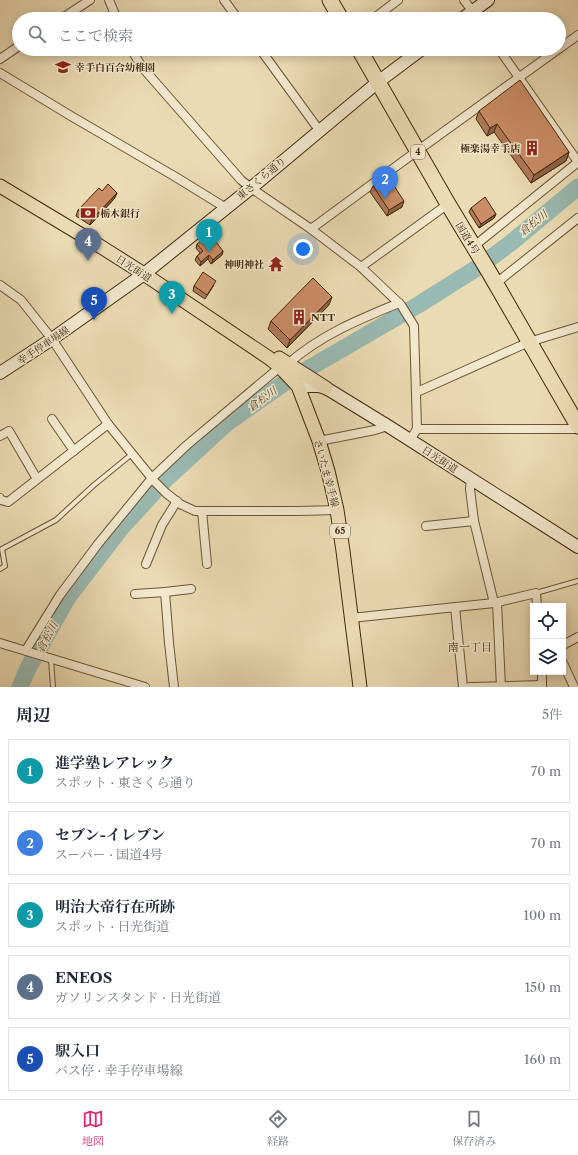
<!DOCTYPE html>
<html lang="ja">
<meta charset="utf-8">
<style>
:root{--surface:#fff;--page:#f2f2f3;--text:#1f2937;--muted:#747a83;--line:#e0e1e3;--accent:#db2777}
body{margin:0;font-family:"Libre Caslon Text","Noto Serif JP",serif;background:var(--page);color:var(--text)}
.controls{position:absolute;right:12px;bottom:12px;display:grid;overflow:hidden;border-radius:0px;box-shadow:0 2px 10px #0003}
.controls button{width:36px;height:36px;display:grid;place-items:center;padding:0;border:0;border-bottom:1px solid var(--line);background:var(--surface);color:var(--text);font:20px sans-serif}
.you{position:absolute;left:303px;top:249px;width:14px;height:14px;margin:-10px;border:3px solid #fff;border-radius:50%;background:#1a73e8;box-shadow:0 0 0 6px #1a73e833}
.badge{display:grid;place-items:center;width:26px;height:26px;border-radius:50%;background:var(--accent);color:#fff;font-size:13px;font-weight:700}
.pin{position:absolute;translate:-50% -33px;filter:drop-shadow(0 1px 2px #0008)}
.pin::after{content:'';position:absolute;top:21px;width:14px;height:12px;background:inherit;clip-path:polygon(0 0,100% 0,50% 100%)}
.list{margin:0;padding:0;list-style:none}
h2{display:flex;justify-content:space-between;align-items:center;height:52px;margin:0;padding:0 16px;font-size:17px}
h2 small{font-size:13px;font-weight:400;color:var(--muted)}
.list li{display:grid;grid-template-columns:26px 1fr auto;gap:12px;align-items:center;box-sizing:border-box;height:64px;margin:0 8px 8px;padding:0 8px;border:1px solid var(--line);border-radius:0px}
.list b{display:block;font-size:15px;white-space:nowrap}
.list p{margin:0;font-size:13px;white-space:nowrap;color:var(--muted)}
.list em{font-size:13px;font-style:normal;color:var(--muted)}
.icon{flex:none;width:22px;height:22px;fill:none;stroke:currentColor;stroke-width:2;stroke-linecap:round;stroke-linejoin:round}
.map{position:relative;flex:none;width:578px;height:687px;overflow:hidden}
.search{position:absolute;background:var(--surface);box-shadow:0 2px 10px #0003;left:12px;right:12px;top:12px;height:44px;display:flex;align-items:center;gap:10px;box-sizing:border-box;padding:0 14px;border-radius:22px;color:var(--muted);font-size:15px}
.sheet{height:412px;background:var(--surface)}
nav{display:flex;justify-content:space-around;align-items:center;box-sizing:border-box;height:56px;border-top:1px solid var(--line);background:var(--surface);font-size:11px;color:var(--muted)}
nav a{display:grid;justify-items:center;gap:2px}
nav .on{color:var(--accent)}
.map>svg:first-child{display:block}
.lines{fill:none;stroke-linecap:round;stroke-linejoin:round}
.river{stroke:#99bab2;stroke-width:17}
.lane-casing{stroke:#6c5435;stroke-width:6}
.street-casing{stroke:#6c5435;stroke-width:10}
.secondary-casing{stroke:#42270b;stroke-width:14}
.primary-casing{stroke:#42270b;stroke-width:15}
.highway-casing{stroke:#42270b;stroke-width:17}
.lane{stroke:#f2e8ce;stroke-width:4}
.street{stroke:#f2e8ce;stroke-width:8}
.secondary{stroke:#f2e8ce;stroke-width:12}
.primary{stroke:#ebdbb3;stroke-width:13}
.highway{stroke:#ebdbb3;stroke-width:15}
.wall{fill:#af7958;stroke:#42270b}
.shaded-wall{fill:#8e6347;stroke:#42270b}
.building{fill:#cb8d66;stroke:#42270b}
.labels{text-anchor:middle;stroke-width:3;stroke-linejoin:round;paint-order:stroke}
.shield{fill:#f2e8ce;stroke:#776146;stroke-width:1}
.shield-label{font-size:9px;font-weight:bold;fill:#42270b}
.poi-label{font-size:10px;font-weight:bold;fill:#42270b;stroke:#f2e8ce;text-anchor:start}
.street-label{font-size:10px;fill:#42270b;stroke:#f2e8ce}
.water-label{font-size:11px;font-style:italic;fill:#584c35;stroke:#f2e8ce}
.neighbourhood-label{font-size:11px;fill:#42270b;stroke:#f2e8ce}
</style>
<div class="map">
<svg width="578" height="687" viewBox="0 0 578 687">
<rect width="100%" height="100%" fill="#ebdbb3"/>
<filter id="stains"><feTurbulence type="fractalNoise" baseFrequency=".005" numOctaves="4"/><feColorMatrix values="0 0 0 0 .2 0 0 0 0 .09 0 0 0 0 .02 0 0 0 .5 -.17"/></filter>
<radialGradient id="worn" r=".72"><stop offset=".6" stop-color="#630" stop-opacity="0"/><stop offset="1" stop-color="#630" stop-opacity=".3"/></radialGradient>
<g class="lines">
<polyline class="river" points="20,687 28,668 68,597 121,528 166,479 227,423 287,381 418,305 480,266 512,242 578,187"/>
<g class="lane-casing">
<g id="lane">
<polyline points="0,569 5,566 2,549 56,520 94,485 132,454"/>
<polyline points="536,593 578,581"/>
<polyline points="51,659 53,687"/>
</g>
</g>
<g class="street-casing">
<g id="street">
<polyline points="109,0 117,19"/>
<polyline points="224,0 238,19"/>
<polyline points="464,0 478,19"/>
<polyline points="61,19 90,0"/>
<polyline points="373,19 398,0"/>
<polyline points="131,49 142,67 241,180 251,188 311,229 361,267 401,305 414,326 417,429 410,440"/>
<polyline points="260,49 319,130"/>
<polyline points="0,59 19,46"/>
<polyline points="0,73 71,116 174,176 226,208"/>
<polyline points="311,229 417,151 578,35"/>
<polyline points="473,247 578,162 499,49"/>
<polyline points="361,267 448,204"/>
<polyline points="495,284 578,218"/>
<polyline points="0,285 21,300 52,339 108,424 155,482 166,493 180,504 195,511 298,511 337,510"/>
<path d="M 288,364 C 320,335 360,319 399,303"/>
<polyline points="417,392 529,342 578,327"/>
<polyline points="52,419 74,451"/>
<polyline points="417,429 578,429"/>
<polyline points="0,436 9,431 37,479"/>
<polyline points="319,441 375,430 388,426"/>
<polyline points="471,479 470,489 474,521 494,603"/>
<polyline points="0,498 1,500 8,502 108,424"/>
<polyline points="202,511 207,564"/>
<polyline points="426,526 474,521"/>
<polyline points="146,564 162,525 177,501"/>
<polyline points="165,592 191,589"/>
<polyline points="135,594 165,592 169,643 174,687"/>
<polyline points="497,602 501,687"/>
<polyline points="455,607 463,687"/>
<polyline points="351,618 494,603 536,593 537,606"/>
<polyline points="0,643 145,687"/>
<polyline points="563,645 578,637"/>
<polyline points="26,650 60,595 98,544 152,478 187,445 280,367"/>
<polyline points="563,663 574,687"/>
<polyline points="542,672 542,687"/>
<polyline points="470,687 542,685"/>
</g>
</g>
<g class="secondary-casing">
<g id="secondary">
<polyline points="462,19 488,0"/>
<polyline points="0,373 52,339 144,274 251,188 378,82 422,49"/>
<polyline points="298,386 319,386 326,388 388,426 578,547"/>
</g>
</g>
<g class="primary-casing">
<g id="primary">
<polyline points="0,186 95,243 144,274 269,358 280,367 298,386 319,441 328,471 337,510 343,551 360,687"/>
<polyline points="279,358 326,388"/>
</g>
</g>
<g class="highway-casing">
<g id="highway">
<polyline points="330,0 341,19"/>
<polyline points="359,49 448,204 489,272 578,426"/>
</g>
</g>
<use href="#lane" class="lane"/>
<use href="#street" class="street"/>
<use href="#secondary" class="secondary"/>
<use href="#primary" class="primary"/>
<use href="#highway" class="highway"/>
</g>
<g class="wall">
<polygon points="479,111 569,152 566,161 531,183 494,132 487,136 476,119"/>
<polygon points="373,186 402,207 387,216 370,192"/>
<polygon points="102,191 117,193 114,199 90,225 76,216 78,210"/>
<polygon points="471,208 496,214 494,218 479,228 469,212"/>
<polygon points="197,244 223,251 222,255 211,264 208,259 200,266 195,260 197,256 200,253 196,248"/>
<polygon points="214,285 205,299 193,291 194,286"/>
<polygon points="329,305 287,348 268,329 271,321"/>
</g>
<g class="shaded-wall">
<polygon points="497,124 494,132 487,136 490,128"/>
<polygon points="569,152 566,161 531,183 534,175"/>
<polygon points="117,193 114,199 90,225 92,219"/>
<polygon points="404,201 402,207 387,216 389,210"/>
<polygon points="496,214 494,218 479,228 481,224"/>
<polygon points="223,251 222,255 211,264 213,260"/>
<polygon points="209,255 208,259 200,266 201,262"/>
<polygon points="332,297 329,305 287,348 290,340"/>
</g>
<g class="building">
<polygon points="520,80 569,152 534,175 497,124 490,128 479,111"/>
<polygon points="387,175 404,201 389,210 373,186"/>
<polygon points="108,184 117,193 92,219 78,210 99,188 102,191"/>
<polygon points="485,197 496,214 481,224 471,208"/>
<polygon points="210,234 223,251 213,260 209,255 201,262 197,256 203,251 197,244"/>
<polygon points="203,272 216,281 207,295 194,286"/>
<polygon points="313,278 332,297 290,340 271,321"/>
</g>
<defs>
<g id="school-bare" transform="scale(1.2)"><path d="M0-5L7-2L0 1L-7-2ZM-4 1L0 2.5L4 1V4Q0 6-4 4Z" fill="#8f2418" stroke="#f2e8ce" stroke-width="2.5" paint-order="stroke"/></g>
<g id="building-bare" transform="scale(1.2)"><path d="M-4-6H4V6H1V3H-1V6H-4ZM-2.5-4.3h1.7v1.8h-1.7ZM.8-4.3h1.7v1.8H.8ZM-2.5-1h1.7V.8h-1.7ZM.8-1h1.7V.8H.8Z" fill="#8f2418" stroke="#f2e8ce" stroke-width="2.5" paint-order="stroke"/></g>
<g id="bank-bare" transform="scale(1.2)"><path d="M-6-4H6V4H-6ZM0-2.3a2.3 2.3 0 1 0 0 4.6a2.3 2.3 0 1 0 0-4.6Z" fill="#8f2418" stroke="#f2e8ce" stroke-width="2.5" paint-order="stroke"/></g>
<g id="temple-bare" transform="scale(1.2)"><path d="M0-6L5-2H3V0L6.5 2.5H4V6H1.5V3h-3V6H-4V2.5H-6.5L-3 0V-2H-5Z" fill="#8f2418" stroke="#f2e8ce" stroke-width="2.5" paint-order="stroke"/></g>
</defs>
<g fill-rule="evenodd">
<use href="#school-bare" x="63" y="67"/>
<use href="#building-bare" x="532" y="148"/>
<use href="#bank-bare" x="88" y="213"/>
<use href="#temple-bare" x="276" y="264"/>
<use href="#building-bare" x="299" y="317"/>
</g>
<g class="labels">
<g class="shield">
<rect x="411" y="145" width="14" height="14" rx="3"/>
<rect x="330" y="524" width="20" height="14" rx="3"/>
</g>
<g class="shield-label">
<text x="418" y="155">4</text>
<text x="340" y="534">65</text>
</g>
<g class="poi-label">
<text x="75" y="71">幸手白百合幼稚園</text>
<text x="520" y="152" text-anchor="end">極楽湯幸手店</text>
<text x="100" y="217">栃木銀行</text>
<text x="264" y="268" text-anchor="end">神明神社</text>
<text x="311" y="321">NTT</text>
</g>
<g class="street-label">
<text transform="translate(261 178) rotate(-40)" y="4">東さくら通り</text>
<text transform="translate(468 238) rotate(59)" y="4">国道4号</text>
<text transform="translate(134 268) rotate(33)" y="4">日光街道</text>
<text transform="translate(43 345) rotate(-34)" y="4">幸手停車場線</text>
<text transform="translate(440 459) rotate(33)" y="4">日光街道</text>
<text transform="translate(327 473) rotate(75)" y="4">さいたま幸手線</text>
</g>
<g class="water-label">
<text transform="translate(533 223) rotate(-39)" y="4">倉松川</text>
<text transform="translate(262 399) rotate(-36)" y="4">倉松川</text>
<text transform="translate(47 637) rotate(-62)" y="4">倉松川</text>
</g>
<g class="neighbourhood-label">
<text x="470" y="651">南一丁目</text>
</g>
</g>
<rect width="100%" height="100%" filter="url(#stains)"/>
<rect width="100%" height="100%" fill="url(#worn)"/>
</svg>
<div class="controls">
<button><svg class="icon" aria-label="locate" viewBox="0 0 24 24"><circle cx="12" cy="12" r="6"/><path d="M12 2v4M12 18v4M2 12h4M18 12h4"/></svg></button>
<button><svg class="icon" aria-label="layers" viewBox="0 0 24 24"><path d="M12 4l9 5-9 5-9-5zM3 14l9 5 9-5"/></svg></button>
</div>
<div class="you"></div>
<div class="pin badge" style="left:209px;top:252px;background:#0f9aa8">1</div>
<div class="pin badge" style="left:385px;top:199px;background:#3f7fe0">2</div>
<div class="pin badge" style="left:172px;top:314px;background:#0f9aa8">3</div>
<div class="pin badge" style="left:88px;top:261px;background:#5c6f8a">4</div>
<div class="pin badge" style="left:94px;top:320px;background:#1a4fb4">5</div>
<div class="search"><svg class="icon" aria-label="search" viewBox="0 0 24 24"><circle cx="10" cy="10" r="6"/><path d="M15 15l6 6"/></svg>ここで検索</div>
</div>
<section class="sheet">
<h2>周辺<small>5件</small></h2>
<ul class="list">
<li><span class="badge" style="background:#0f9aa8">1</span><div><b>進学塾レアレック</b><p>スポット · 東さくら通り</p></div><em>70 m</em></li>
<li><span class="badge" style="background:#3f7fe0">2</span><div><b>セブン-イレブン</b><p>スーパー · 国道4号</p></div><em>70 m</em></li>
<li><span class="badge" style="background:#0f9aa8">3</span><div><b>明治大帝行在所跡</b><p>スポット · 日光街道</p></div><em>100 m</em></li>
<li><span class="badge" style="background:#5c6f8a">4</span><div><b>ENEOS</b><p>ガソリンスタンド · 日光街道</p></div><em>150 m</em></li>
<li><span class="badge" style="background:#1a4fb4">5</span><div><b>駅入口</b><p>バス停 · 幸手停車場線</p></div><em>160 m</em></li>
</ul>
</section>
<nav>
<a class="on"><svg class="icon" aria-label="map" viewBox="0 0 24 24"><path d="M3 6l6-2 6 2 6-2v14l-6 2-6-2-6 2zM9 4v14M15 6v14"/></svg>地図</a>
<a><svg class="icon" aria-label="directions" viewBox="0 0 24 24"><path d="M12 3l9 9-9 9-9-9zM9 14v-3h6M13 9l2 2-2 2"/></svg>経路</a>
<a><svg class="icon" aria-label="saved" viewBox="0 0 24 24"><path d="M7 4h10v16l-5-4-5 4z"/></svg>保存済み</a>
</nav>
